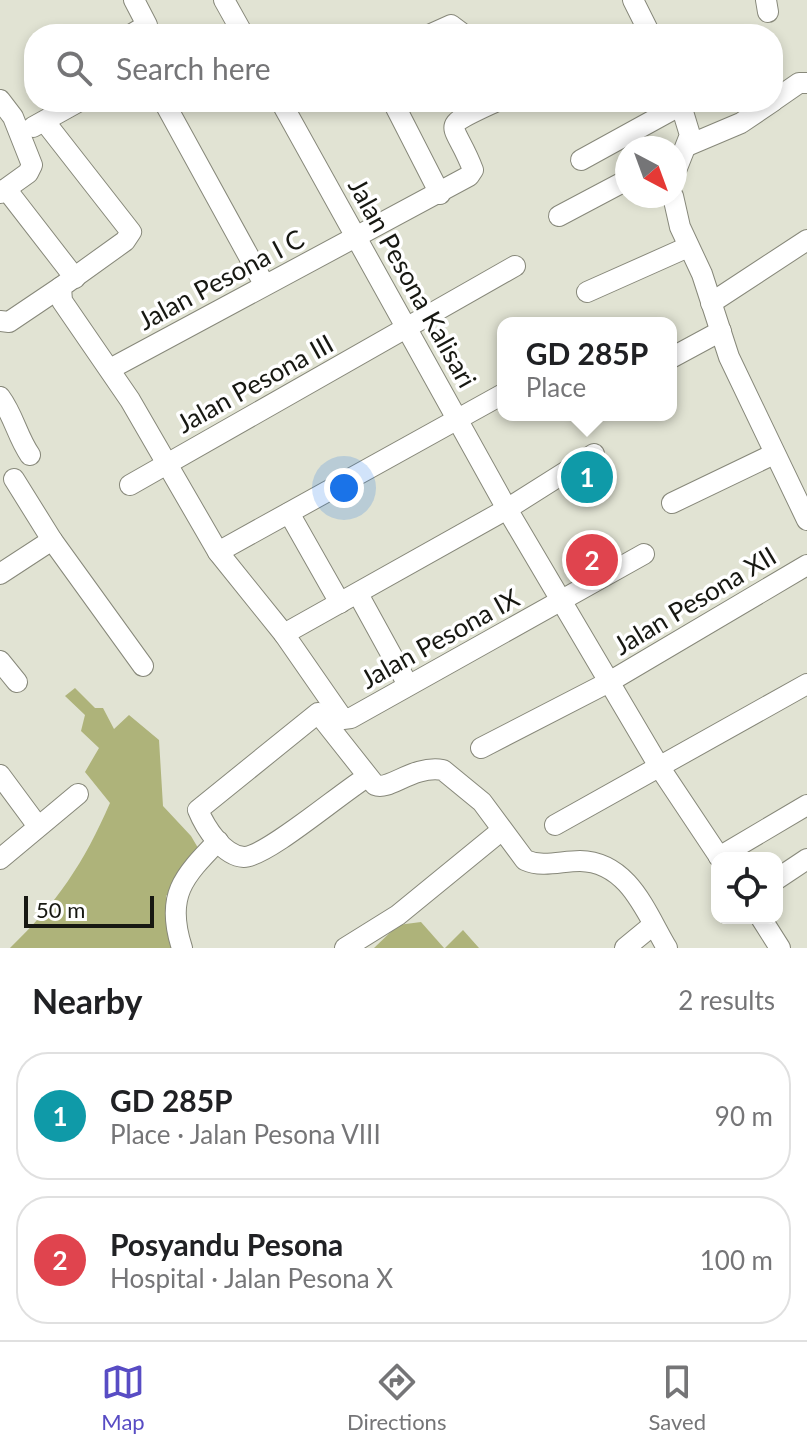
<!DOCTYPE html>
<meta charset="utf-8">
<style>
:root{--surface:#fff;--page:#f2f2f2;--text:#202124;--muted:#757577;--line:#e0e0e0;--accent:#584cc4}
body{margin:0;font-family:Lato,sans-serif;background:var(--page);color:var(--text)}
.controls{position:absolute;right:24px;bottom:24px;display:grid;overflow:hidden;border-radius:16px;box-shadow:0 4px 12px #0003}
.controls button{width:72px;height:72px;display:grid;place-items:center;padding:0;border:0;border-bottom:2px solid var(--line);background:var(--surface);color:var(--text);font:40px sans-serif}
.compass{position:absolute;left:615px;top:136px;width:72px;height:72px;border-radius:50%;background:var(--surface);box-shadow:0 4px 12px #0003;rotate:139deg}
.scale{position:absolute;left:24px;bottom:20px;width:130px;box-sizing:border-box;padding-left:8px;border:4px solid #171812;border-top:0;font-size:22px;line-height:28px;white-space:nowrap;color:#171812;-webkit-text-stroke:6px #fff;paint-order:stroke}
.you{position:absolute;left:344px;top:488px;width:28px;height:28px;margin:-20px;border:6px solid #fff;border-radius:50%;background:#1a73e8;box-shadow:0 0 0 12px #1a73e833}
.badge{display:grid;place-items:center;width:52px;height:52px;border-radius:50%;background:var(--accent);color:#fff;font-size:26px;font-weight:700}
.pin{position:absolute;translate:-50% -50%;border:4px solid #fff;box-shadow:0 2px 8px #0006}
.popup{position:absolute;left:497px;top:317px;width:180px;height:104px;box-sizing:border-box;display:grid;place-content:center;border-radius:16px;background:var(--surface);filter:drop-shadow(0 2px 6px #0005);font-size:26px;white-space:nowrap;color:var(--muted)}
.popup b{font-size:30px;color:var(--text)}
.popup::after{content:'';position:absolute;left:50%;top:100%;margin-left:-16px;border:16px solid transparent;border-top-color:var(--surface)}
.list{margin:0;padding:0;list-style:none}
h2{display:flex;justify-content:space-between;align-items:center;height:104px;margin:0;padding:0 32px;font-size:34px}
h2 small{font-size:26px;font-weight:400;color:var(--muted)}
.list li{display:grid;grid-template-columns:52px 1fr auto;gap:24px;align-items:center;box-sizing:border-box;height:128px;margin:0 16px 16px;padding:0 16px;border:2px solid var(--line);border-radius:32px}
.list b{display:block;font-size:30px;white-space:nowrap}
.list p{margin:0;font-size:26px;white-space:nowrap;color:var(--muted)}
.list em{font-size:26px;font-style:normal;color:var(--muted)}
.icon{flex:none;width:44px;height:44px;fill:none;stroke:currentColor;stroke-width:2;stroke-linecap:round;stroke-linejoin:round}
.map{position:relative;flex:none;width:807px;height:948px;overflow:hidden}
.search{position:absolute;background:var(--surface);box-shadow:0 4px 12px #0003;left:24px;right:24px;top:24px;height:88px;display:flex;align-items:center;gap:20px;box-sizing:border-box;padding:0 28px;border-radius:32px;color:var(--muted);font-size:30px}
.sheet{height:392px;background:var(--surface)}
nav{display:flex;justify-content:space-around;align-items:center;box-sizing:border-box;height:112px;border-top:2px solid var(--line);background:var(--surface);font-size:22px;color:var(--muted)}
nav a{display:grid;justify-items:center;gap:4px}
nav .on{color:var(--accent)}
.map>svg:first-child{display:block}
.green{fill:#aeb37a}
.lines{fill:none;stroke-linecap:round;stroke-linejoin:round}
.minor-casing{stroke:#87887a;stroke-width:22}
.minor{stroke:#fff;stroke-width:20}
.labels{text-anchor:middle;stroke-width:7;stroke-linejoin:round;paint-order:stroke}
.street-label{font-size:26px;fill:#171812;stroke:#fff}
</style>
<div class="map">
<svg width="807" height="948" viewBox="0 0 807 948">
<rect width="100%" height="100%" fill="#e1e3d3"/>
<g class="green">
<path d="M 75,688 L 95,708 L 103,708 L 114,729 L 129,715 L 159,740 L 163,806 L 191,836 L 201,853 L 166,896 L 174,948 L 10,948 C 57,903 84,863 110,803 L 85,772 L 99,748 L 81,731 L 85,715 L 65,696 Z"/>
<polygon points="421,922 444,948 374,948 398,925"/>
<polygon points="463,930 479,948 444,948 445,948"/>
</g>
<g class="lines">
<g class="minor-casing">
<g id="minor">
<polyline points="224,0 243,34"/>
<polyline points="633,0 650,34"/>
<polyline points="766,0 768,12"/>
<polyline points="132,34 147,25 134,0"/>
<polyline points="431,34 451,25 463,34"/>
<polyline points="0,100 13,117 32,165 28,173 0,193"/>
<polyline points="773,101 799,83 807,83"/>
<polyline points="164,102 264,284"/>
<polyline points="281,102 507,509 660,768 720,858"/>
<polyline points="393,102 440,194"/>
<polyline points="45,122 131,232 125,241 61,287 62,301 130,400 218,552 284,634 343,719 351,718 644,554"/>
<polyline points="33,127 78,102"/>
<polyline points="689,145 741,123 772,102"/>
<polyline points="581,160 681,105"/>
<polyline points="675,173 690,135 680,102"/>
<polyline points="6,189 75,278"/>
<polyline points="673,196 680,227 702,274 729,357 807,520"/>
<polyline points="559,216 627,180"/>
<polyline points="587,292 688,247"/>
<polyline points="711,303 807,240"/>
<polyline points="0,321 9,322 61,287"/>
<polyline points="671,358 721,331"/>
<path d="M 110,369 L 469,176 L 473,170 C 454,119 435,130 495,102"/>
<path d="M 0,397 C 14,416 17,436 30,455"/>
<polyline points="14,479 52,540"/>
<polyline points="130,485 515,266"/>
<polyline points="672,503 774,454"/>
<polyline points="289,513 340,603"/>
<polyline points="218,552 503,394"/>
<polyline points="0,574 52,540 143,666"/>
<polyline points="358,594 408,685"/>
<polyline points="284,634 507,509 594,454"/>
<polyline points="0,661 17,682"/>
<polyline points="481,748 609,682 807,565"/>
<polyline points="0,775 37,825"/>
<path d="M 367,777 C 342,792 266,857 244,857 C 223,856 205,827 198,810 L 318,713 L 375,785 C 390,791 412,765 443,770 L 482,802 L 525,860 C 543,868 561,861 580,861 C 629,862 646,913 667,948"/>
<polyline points="555,825 807,684"/>
<polyline points="719,857 807,805"/>
<polyline points="0,859 78,794"/>
<polyline points="777,879 807,859"/>
<polyline points="761,918 780,948"/>
<path d="M 182,948 C 165,896 183,877 218,841"/>
<polyline points="345,948 398,915 502,830"/>
<polyline points="625,948 653,925"/>
</g>
</g>
<use href="#minor" class="minor"/>
</g>
<g class="labels">
<g class="street-label">
<text transform="translate(221 280) rotate(-28)" y="9">Jalan Pesona I C</text>
<text transform="translate(412 283) rotate(61)" y="9">Jalan Pesona Kalisari</text>
<text transform="translate(255 384) rotate(-29)" y="9">Jalan Pesona III</text>
<text transform="translate(695 601) rotate(-31)" y="9">Jalan Pesona XII</text>
<text transform="translate(440 639) rotate(-29)" y="9">Jalan Pesona IX</text>
</g>
</g>
</svg>
<div class="controls">
<button><svg class="icon" aria-label="locate" viewBox="0 0 24 24"><circle cx="12" cy="12" r="6"/><path d="M12 2v4M12 18v4M2 12h4M18 12h4"/></svg></button>
</div>
<svg class="compass" viewBox="-18 -18 36 36"><path d="M0-13l5 13h-10z" fill="#e53935"/><path d="M0 13l5-13h-10z" fill="#757577"/></svg>
<div class="scale">50 m</div>
<div class="you"></div>
<div class="pin badge" style="left:587px;top:477px;background:#0f9aa8">1</div>
<div class="popup"><b>GD 285P</b>Place</div>
<div class="pin badge" style="left:592px;top:560px;background:#e0444e">2</div>
<div class="search"><svg class="icon" aria-label="search" viewBox="0 0 24 24"><circle cx="10" cy="10" r="6"/><path d="M15 15l6 6"/></svg>Search here</div>
</div>
<section class="sheet">
<h2>Nearby<small>2 results</small></h2>
<ul class="list">
<li><span class="badge" style="background:#0f9aa8">1</span><div><b>GD 285P</b><p>Place · Jalan Pesona VIII</p></div><em>90 m</em></li>
<li><span class="badge" style="background:#e0444e">2</span><div><b>Posyandu Pesona</b><p>Hospital · Jalan Pesona X</p></div><em>100 m</em></li>
</ul>
</section>
<nav>
<a class="on"><svg class="icon" aria-label="map" viewBox="0 0 24 24"><path d="M3 6l6-2 6 2 6-2v14l-6 2-6-2-6 2zM9 4v14M15 6v14"/></svg>Map</a>
<a><svg class="icon" aria-label="directions" viewBox="0 0 24 24"><path d="M12 3l9 9-9 9-9-9zM9 14v-3h6M13 9l2 2-2 2"/></svg>Directions</a>
<a><svg class="icon" aria-label="saved" viewBox="0 0 24 24"><path d="M7 4h10v16l-5-4-5 4z"/></svg>Saved</a>
</nav>
